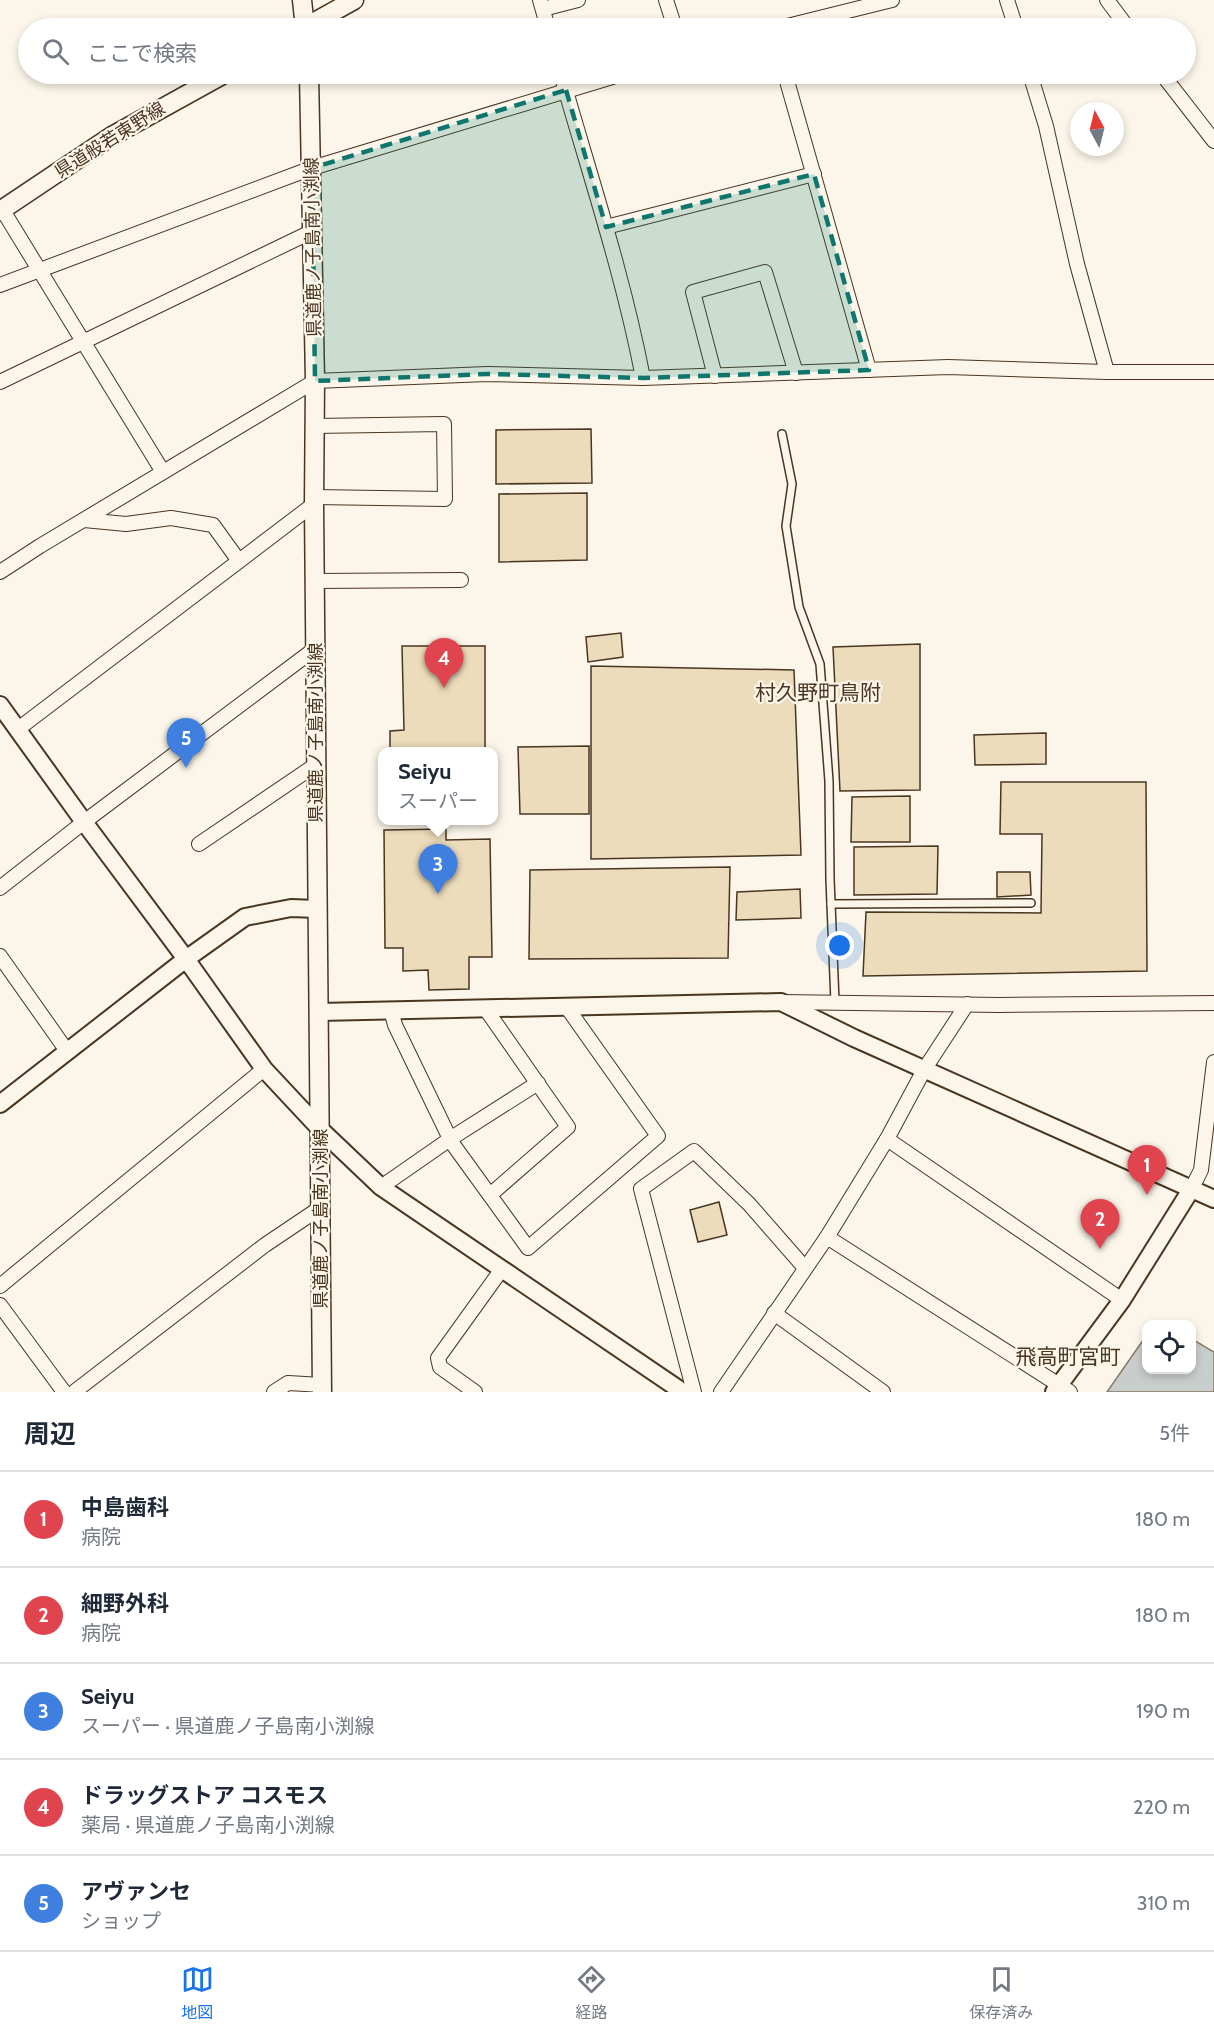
<!DOCTYPE html>
<html lang="ja">
<meta charset="utf-8">
<style>
:root{--surface:#fff;--page:#f2f2f3;--text:#1f2937;--muted:#747a83;--line:#e0e1e3;--accent:#1a73e8}
body{margin:0;font-family:Cabin,"Noto Sans JP",sans-serif;background:var(--page);color:var(--text)}
.controls{position:absolute;right:18px;bottom:18px;display:grid;overflow:hidden;border-radius:12px;box-shadow:0 3px 9px #0003}
.controls button{width:54px;height:54px;display:grid;place-items:center;padding:0;border:0;border-bottom:2px solid var(--line);background:var(--surface);color:var(--text);font:30px sans-serif}
.compass{position:absolute;left:1070px;top:102px;width:54px;height:54px;border-radius:50%;background:var(--surface);box-shadow:0 3px 9px #0003;rotate:353deg}
.you{position:absolute;left:840px;top:946px;width:21px;height:21px;margin:-15px;border:4px solid #fff;border-radius:50%;background:#1a73e8;box-shadow:0 0 0 9px #1a73e833}
.badge{display:grid;place-items:center;width:39px;height:39px;border-radius:50%;background:var(--accent);color:#fff;font-size:20px;font-weight:700}
.pin{position:absolute;translate:-50% -50px;filter:drop-shadow(0 2px 3px #0008)}
.pin::after{content:'';position:absolute;top:32px;width:21px;height:18px;background:inherit;clip-path:polygon(0 0,100% 0,50% 100%)}
.popup{position:absolute;left:378px;top:747px;width:120px;height:78px;box-sizing:border-box;display:grid;place-content:center;border-radius:12px;background:var(--surface);filter:drop-shadow(0 2px 4px #0005);font-size:20px;white-space:nowrap;color:var(--muted)}
.popup b{font-size:22px;color:var(--text)}
.popup::after{content:'';position:absolute;left:50%;top:100%;margin-left:-12px;border:12px solid transparent;border-top-color:var(--surface)}
.list{margin:0;padding:0;list-style:none}
h2{display:flex;justify-content:space-between;align-items:center;height:78px;margin:0;padding:0 24px;font-size:26px}
h2 small{font-size:20px;font-weight:400;color:var(--muted)}
.list li{display:grid;grid-template-columns:39px 1fr auto;gap:18px;align-items:center;box-sizing:border-box;height:96px;padding:0 24px;border-top:2px solid var(--line)}
.list b{display:block;font-size:22px;white-space:nowrap}
.list p{margin:0;font-size:20px;white-space:nowrap;color:var(--muted)}
.list em{font-size:20px;font-style:normal;color:var(--muted)}
.icon{flex:none;width:33px;height:33px;fill:none;stroke:currentColor;stroke-width:2;stroke-linecap:round;stroke-linejoin:round}
.map{position:relative;flex:none;width:1214px;height:1392px;overflow:hidden}
.search{position:absolute;background:var(--surface);box-shadow:0 3px 9px #0003;left:18px;right:18px;top:18px;height:66px;display:flex;align-items:center;gap:15px;box-sizing:border-box;padding:0 21px;border-radius:33px;color:var(--muted);font-size:22px}
.sheet{height:558px;background:var(--surface)}
nav{display:flex;justify-content:space-around;align-items:center;box-sizing:border-box;height:84px;border-top:2px solid var(--line);background:var(--surface);font-size:16px;color:var(--muted)}
nav a{display:grid;justify-items:center;gap:3px}
nav .on{color:var(--accent)}
.map>svg:first-child{display:block}
.water{fill:#c9cecd;stroke:#887966;stroke-width:1.5}
.building{fill:#ecdcbc;stroke:#4a3520;stroke-width:1.5}
.lines{fill:none;stroke-linecap:round;stroke-linejoin:round}
.service-casing{stroke:#4a3520;stroke-width:10}
.minor-casing{stroke:#4a3520;stroke-width:16}
.tertiary-casing{stroke:#4a3520;stroke-width:20}
.secondary-casing{stroke:#4a3520;stroke-width:21}
.service{stroke:#fbf6e9;stroke-width:7}
.minor{stroke:#fbf6e9;stroke-width:14}
.tertiary{stroke:#fbf6e9;stroke-width:16}
.secondary{stroke:#fbf6e9;stroke-width:18}
.marked{fill:#0f766e;fill-opacity:0.2;stroke:#0f766e;stroke-width:4.5;stroke-dasharray:12 8;stroke-linejoin:round}
.labels{text-anchor:middle;stroke-width:4.5;stroke-linejoin:round;paint-order:stroke}
.street-label{font-size:18px;fill:#4a3520;stroke:#fbf6e9}
.quarter-label{font-size:21px;fill:#4a3520;stroke:#fbf6e9}
</style>
<div class="map">
<svg width="1214" height="1392" viewBox="0 0 1214 1392">
<rect width="100%" height="100%" fill="#fbf6e9"/>
<polygon class="water" points="1146,1336 1146,1370 1192,1370 1192,1339 1214,1352 1214,1392 1107,1392"/>
<g class="building">
<polygon points="591,429 592,483 496,484 496,430"/>
<polygon points="587,493 587,560 499,562 499,494"/>
<polygon points="621,633 623,657 588,662 586,637"/>
<polygon points="920,644 920,790 840,791 833,647"/>
<polygon points="402,646 485,646 485,752 390,752 390,731 404,730"/>
<polygon points="591,666 794,670 801,855 591,859"/>
<polygon points="1046,733 1046,764 975,765 974,735"/>
<polygon points="589,746 589,814 520,814 518,747"/>
<polygon points="1001,782 1146,782 1147,971 863,976 866,912 1041,913 1042,834 1000,834"/>
<polygon points="910,796 910,842 851,842 852,797"/>
<polygon points="446,829 446,840 490,839 492,957 469,957 469,989 429,990 428,970 403,971 403,948 385,948 384,830"/>
<polygon points="938,846 937,894 854,895 854,847"/>
<polygon points="730,867 728,958 529,959 530,870"/>
<polygon points="997,872 1030,872 1031,895 997,897"/>
<polygon points="800,889 801,918 736,920 737,892"/>
<polygon points="719,1202 727,1235 698,1242 690,1210"/>
</g>
<g class="lines">
<g class="service-casing">
<g id="service">
<polyline points="782,434 792,484 786,526 799,607 820,664 829,781 830,879 835,1002"/>
<polyline points="831,904 1031,903"/>
</g>
</g>
<g class="minor-casing">
<g id="minor">
<polyline points="540,0 548,28"/>
<polyline points="666,0 675,28"/>
<polyline points="1007,0 1016,28"/>
<polyline points="1107,0 1128,28"/>
<polyline points="543,9 578,0"/>
<polyline points="779,28 892,0"/>
<path d="M 561,74 C 590,176 623,274 643,378"/>
<polyline points="785,74 869,370"/>
<polyline points="1030,74 1046,126 1077,264 1107,372"/>
<polyline points="1162,74 1214,141"/>
<polyline points="2,209 163,472"/>
<polyline points="606,227 814,174"/>
<polyline points="0,285 312,168 622,74"/>
<polyline points="715,376 693,292 765,272 796,373"/>
<polyline points="0,382 313,231"/>
<polyline points="314,497 445,499 444,424 314,426"/>
<polyline points="84,520 126,524 171,518 213,525 239,561"/>
<polyline points="0,572 40,546 315,381 487,374 643,378 948,367 1107,372 1214,372"/>
<polyline points="315,581 461,580"/>
<polyline points="18,729 314,504"/>
<polyline points="199,844 317,764"/>
<polyline points="0,888 84,822 316,648"/>
<polyline points="0,956 67,1051"/>
<polyline points="781,1002 999,1005 1214,1003"/>
<polyline points="485,1008 568,1127 490,1195"/>
<polyline points="391,1010 395,1025 452,1143 528,1248 658,1136 566,1006"/>
<polyline points="887,1139 1122,1300"/>
<polyline points="381,1187 450,1139 538,1083"/>
<polyline points="1192,1188 1201,1170 1214,1062"/>
<polyline points="827,1237 1070,1392"/>
<polyline points="0,1286 264,1069"/>
<polyline points="0,1305 64,1392"/>
<polyline points="774,1313 883,1392"/>
<polyline points="74,1392 265,1245 320,1208"/>
<polyline points="274,1392 288,1383 322,1385"/>
<polyline points="475,1392 440,1367 438,1358 502,1269"/>
<polyline points="694,1392 641,1189 694,1151 749,1204 805,1268"/>
<polyline points="721,1392 827,1237 887,1139 924,1070 967,1004"/>
</g>
</g>
<g class="tertiary-casing">
<g id="tertiary">
<polyline points="0,705 84,822 186,959 264,1069 321,1130 381,1187 683,1392"/>
<polyline points="319,1012 781,1002 854,1038 1214,1199"/>
<polyline points="0,1104 186,959 245,917 291,908 317,909"/>
<polyline points="1054,1392 1122,1300 1192,1188"/>
</g>
</g>
<g class="secondary-casing">
<g id="secondary">
<polyline points="302,0 305,28"/>
<polyline points="304,28 354,0"/>
<polyline points="309,74 315,381 314,504 322,1392"/>
<polyline points="0,211 112,136 224,74"/>
</g>
</g>
<use href="#service" class="service"/>
<use href="#minor" class="minor"/>
<use href="#tertiary" class="tertiary"/>
<use href="#secondary" class="secondary"/>
</g>
<path class="marked" d="M 566,90 L 606,227 L 814,174 L 869,370 L 643,378 L 487,374 L 315,381 L 312,168 Z"/>
<g class="labels">
<g class="street-label">
<text transform="translate(110 140) rotate(-32)" y="6">県道般若東野線</text>
<text transform="translate(313 247) rotate(-91)" y="6">県道鹿ノ子島南小渕線</text>
<text transform="translate(316 733) rotate(-90)" y="6">県道鹿ノ子島南小渕線</text>
<text transform="translate(321 1219) rotate(-90)" y="6">県道鹿ノ子島南小渕線</text>
</g>
<g class="quarter-label">
<text x="818" y="700">村久野町鳥附</text>
<text x="1068" y="1364">飛高町宮町</text>
</g>
</g>
</svg>
<div class="controls">
<button><svg class="icon" aria-label="locate" viewBox="0 0 24 24"><circle cx="12" cy="12" r="6"/><path d="M12 2v4M12 18v4M2 12h4M18 12h4"/></svg></button>
</div>
<svg class="compass" viewBox="-18 -18 36 36"><path d="M0-13l5 13h-10z" fill="#e53935"/><path d="M0 13l5-13h-10z" fill="#747a83"/></svg>
<div class="you"></div>
<div class="pin badge" style="left:1147px;top:1195px;background:#e0444e">1</div>
<div class="pin badge" style="left:1100px;top:1249px;background:#e0444e">2</div>
<div class="pin badge" style="left:438px;top:894px;background:#3f7fe0">3</div>
<div class="popup"><b>Seiyu</b>スーパー</div>
<div class="pin badge" style="left:444px;top:688px;background:#e0444e">4</div>
<div class="pin badge" style="left:186px;top:768px;background:#3f7fe0">5</div>
<div class="search"><svg class="icon" aria-label="search" viewBox="0 0 24 24"><circle cx="10" cy="10" r="6"/><path d="M15 15l6 6"/></svg>ここで検索</div>
</div>
<section class="sheet">
<h2>周辺<small>5件</small></h2>
<ul class="list">
<li><span class="badge" style="background:#e0444e">1</span><div><b>中島歯科</b><p>病院</p></div><em>180 m</em></li>
<li><span class="badge" style="background:#e0444e">2</span><div><b>細野外科</b><p>病院</p></div><em>180 m</em></li>
<li><span class="badge" style="background:#3f7fe0">3</span><div><b>Seiyu</b><p>スーパー · 県道鹿ノ子島南小渕線</p></div><em>190 m</em></li>
<li><span class="badge" style="background:#e0444e">4</span><div><b>ドラッグストア コスモス</b><p>薬局 · 県道鹿ノ子島南小渕線</p></div><em>220 m</em></li>
<li><span class="badge" style="background:#3f7fe0">5</span><div><b>アヴァンセ</b><p>ショップ</p></div><em>310 m</em></li>
</ul>
</section>
<nav>
<a class="on"><svg class="icon" aria-label="map" viewBox="0 0 24 24"><path d="M3 6l6-2 6 2 6-2v14l-6 2-6-2-6 2zM9 4v14M15 6v14"/></svg>地図</a>
<a><svg class="icon" aria-label="directions" viewBox="0 0 24 24"><path d="M12 3l9 9-9 9-9-9zM9 14v-3h6M13 9l2 2-2 2"/></svg>経路</a>
<a><svg class="icon" aria-label="saved" viewBox="0 0 24 24"><path d="M7 4h10v16l-5-4-5 4z"/></svg>保存済み</a>
</nav>
